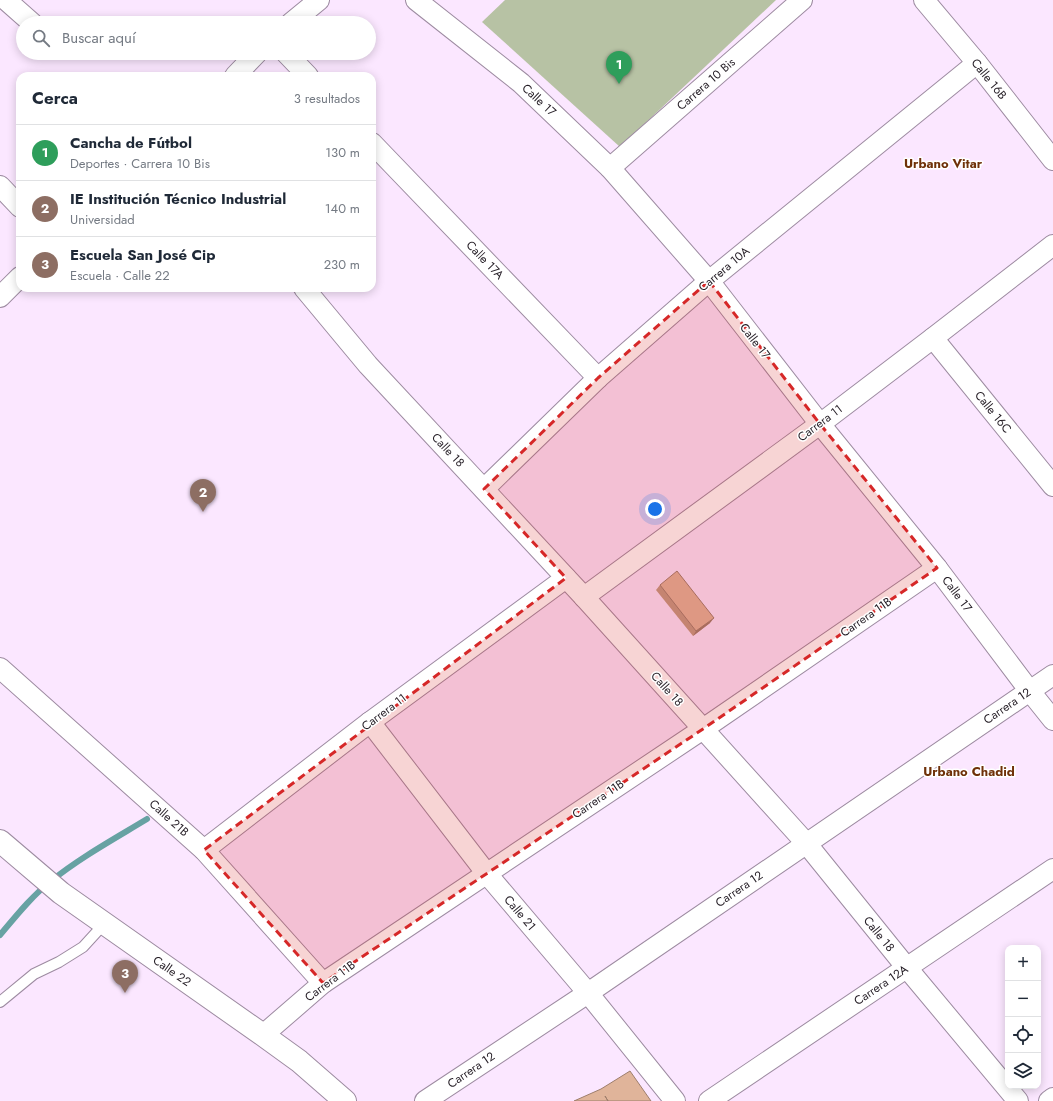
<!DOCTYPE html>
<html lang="es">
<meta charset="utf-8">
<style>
:root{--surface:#fff;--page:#f6f6f7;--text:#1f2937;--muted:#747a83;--line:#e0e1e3;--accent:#0f766e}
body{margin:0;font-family:Jost,sans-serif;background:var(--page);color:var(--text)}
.controls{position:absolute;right:12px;bottom:12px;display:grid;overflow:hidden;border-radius:8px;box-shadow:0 2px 10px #0003}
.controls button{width:36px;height:36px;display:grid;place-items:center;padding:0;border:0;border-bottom:1px solid var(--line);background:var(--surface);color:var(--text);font:20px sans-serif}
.you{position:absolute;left:655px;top:509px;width:14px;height:14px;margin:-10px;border:3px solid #fff;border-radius:50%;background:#1a73e8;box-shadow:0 0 0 6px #1a73e833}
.badge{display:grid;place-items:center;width:26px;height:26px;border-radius:50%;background:var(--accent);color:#fff;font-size:13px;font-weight:700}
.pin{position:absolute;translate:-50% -33px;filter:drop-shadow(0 1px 2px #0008)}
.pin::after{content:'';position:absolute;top:21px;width:14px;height:12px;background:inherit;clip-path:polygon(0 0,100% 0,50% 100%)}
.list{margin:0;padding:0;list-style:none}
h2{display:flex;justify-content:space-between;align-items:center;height:52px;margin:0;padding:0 16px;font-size:17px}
h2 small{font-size:13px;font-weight:400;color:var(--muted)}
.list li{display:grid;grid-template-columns:26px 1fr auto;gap:12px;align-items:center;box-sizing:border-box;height:56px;padding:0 16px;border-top:1px solid var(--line)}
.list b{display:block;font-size:15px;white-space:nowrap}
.list p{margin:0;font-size:13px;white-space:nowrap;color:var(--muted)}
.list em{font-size:13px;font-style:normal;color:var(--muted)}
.icon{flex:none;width:22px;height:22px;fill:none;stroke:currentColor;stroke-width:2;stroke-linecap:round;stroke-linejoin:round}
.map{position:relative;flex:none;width:1053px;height:1101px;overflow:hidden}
.search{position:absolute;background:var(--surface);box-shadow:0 2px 10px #0003;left:16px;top:16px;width:360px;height:44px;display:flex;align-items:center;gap:10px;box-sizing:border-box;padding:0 14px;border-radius:22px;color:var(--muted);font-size:15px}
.panel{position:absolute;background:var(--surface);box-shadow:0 2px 10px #0003;left:16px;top:72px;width:360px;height:220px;border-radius:12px}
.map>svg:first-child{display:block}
.green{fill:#b7c2a4}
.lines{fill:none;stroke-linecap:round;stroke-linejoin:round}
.stream{stroke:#67a2a3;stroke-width:6}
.lane-casing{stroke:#9d8ba1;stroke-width:12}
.street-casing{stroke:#9d8ba1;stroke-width:22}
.secondary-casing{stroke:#9d8ba1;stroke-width:24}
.lane{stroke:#fff;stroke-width:10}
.street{stroke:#fff;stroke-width:20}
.secondary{stroke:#fff;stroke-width:22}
.wall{fill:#c19b84}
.shaded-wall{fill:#9d7e6c}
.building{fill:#e0b49a;stroke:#9d7e6c}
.marked{fill:#d62828;fill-opacity:0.2;stroke:#d62828;stroke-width:3;stroke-dasharray:8 5;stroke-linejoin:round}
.labels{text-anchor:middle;stroke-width:3;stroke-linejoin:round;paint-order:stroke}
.street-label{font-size:12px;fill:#241d25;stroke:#fff}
.neighbourhood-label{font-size:13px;font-weight:bold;fill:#6f3109;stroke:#fff}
</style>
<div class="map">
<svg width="1053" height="1101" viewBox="0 0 1053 1101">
<rect width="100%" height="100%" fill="#fbe7ff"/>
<polygon class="green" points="505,0 776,0 620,147 482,22"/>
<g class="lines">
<path class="stream" d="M 0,935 C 16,916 32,896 51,881 C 81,857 114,839 147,819"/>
<g class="lane-casing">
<polyline id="lane" points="0,1002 34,974 59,962 83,947 104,924"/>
</g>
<g class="street-casing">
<g id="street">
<polyline points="6,0 32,23"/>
<polyline points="416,0 521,83 610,168 709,281 820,424 937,568 1029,690 1053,720"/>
<polyline points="924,0 977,63 1053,160"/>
<polyline points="291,23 319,0"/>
<polyline points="286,53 308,76"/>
<polyline points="235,76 257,53"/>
<polyline points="372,143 598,378"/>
<polyline points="610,168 802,0"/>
<polyline points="0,186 20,207"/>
<polyline points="304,288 368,365 584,597 806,843 907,968 1018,1101"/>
<polyline points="0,297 20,277"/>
<polyline points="933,338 1053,486"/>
<polyline points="484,489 598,378 709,281 977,63"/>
<polyline points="584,597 820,424 933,338 1053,245"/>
<polyline points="0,668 204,850 323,983"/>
<polyline points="370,722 487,874 588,993 675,1101"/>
<polyline points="204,850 370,722 566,578"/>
<polyline points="263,1035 323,983 703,729 937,568"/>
<polyline points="425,1101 588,993 1053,675"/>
<polyline points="709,1101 1053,869"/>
<polyline points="1049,1101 1053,1098"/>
</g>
</g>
<g class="secondary-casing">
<polyline id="secondary" points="0,841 61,893 263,1035 299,1061 345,1101"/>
</g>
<use href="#lane" class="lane"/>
<use href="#street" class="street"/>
<use href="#secondary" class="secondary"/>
</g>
<polygon class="wall" points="660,585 710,623 693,636 656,590"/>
<polygon class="shaded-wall" points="714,618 710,623 693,636 696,631"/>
<g class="building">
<polygon points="677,571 714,618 696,631 660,585"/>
<polygon points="630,1071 651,1101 608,1101 605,1096 608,1101 574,1101 601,1089"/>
</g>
<path class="marked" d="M 709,281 L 820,424 L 937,568 L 703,729 L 323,983 L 204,850 L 566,578 L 484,489 L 598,378 Z"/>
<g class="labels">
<g class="street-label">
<text transform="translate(989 79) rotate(51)" y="4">Calle 16B</text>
<text transform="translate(706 84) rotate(-41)" y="4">Carrera 10 Bis</text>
<text transform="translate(539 100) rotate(43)" y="4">Calle 17</text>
<text transform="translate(485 260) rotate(46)" y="4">Calle 17A</text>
<text transform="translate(724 269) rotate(-40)" y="4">Carrera 10A</text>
<text transform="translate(755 341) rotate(52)" y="4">Calle 17</text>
<text transform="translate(993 412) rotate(51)" y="4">Calle 16C</text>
<text transform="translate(820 423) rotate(-37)" y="4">Carrera 11</text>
<text transform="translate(448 450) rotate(47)" y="4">Calle 18</text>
<text transform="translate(957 594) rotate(53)" y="4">Calle 17</text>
<text transform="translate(866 617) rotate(-35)" y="4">Carrera 11B</text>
<text transform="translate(667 689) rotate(48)" y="4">Calle 18</text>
<text transform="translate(1007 706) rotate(-34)" y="4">Carrera 12</text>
<text transform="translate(384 712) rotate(-37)" y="4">Carrera 11</text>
<text transform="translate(598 799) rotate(-34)" y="4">Carrera 11B</text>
<text transform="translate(169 818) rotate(42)" y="4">Calle 21B</text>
<text transform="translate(739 889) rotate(-34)" y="4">Carrera 12</text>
<text transform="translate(520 913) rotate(50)" y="4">Calle 21</text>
<text transform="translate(879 934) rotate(51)" y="4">Calle 18</text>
<text transform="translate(172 971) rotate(35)" y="4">Calle 22</text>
<text transform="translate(330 981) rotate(-37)" y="4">Carrera 11B</text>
<text transform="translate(881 985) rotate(-34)" y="4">Carrera 12A</text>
<text transform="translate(471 1070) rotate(-34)" y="4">Carrera 12</text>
</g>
<g class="neighbourhood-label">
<text x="943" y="168">Urbano Vitar</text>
<text x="969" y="776">Urbano Chadid</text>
</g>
</g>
</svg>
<div class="controls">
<button>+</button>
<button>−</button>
<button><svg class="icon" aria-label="locate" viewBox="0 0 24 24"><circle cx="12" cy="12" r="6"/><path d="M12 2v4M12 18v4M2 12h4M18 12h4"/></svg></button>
<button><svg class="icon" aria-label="layers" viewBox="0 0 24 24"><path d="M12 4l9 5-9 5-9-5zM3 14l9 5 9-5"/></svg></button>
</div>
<div class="you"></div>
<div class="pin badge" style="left:619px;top:84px;background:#2e9e5b">1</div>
<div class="pin badge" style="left:203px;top:512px;background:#8d6e63">2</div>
<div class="pin badge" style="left:125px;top:993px;background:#8d6e63">3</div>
<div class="search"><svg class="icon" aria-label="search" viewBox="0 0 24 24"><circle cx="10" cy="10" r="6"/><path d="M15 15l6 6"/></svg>Buscar aquí</div>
<section class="panel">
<h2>Cerca<small>3 resultados</small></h2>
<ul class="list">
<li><span class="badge" style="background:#2e9e5b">1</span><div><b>Cancha de Fútbol</b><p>Deportes · Carrera 10 Bis</p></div><em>130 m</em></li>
<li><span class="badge" style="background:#8d6e63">2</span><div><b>IE Institución Técnico Industrial</b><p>Universidad</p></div><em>140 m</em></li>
<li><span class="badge" style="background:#8d6e63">3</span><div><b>Escuela San José Cip</b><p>Escuela · Calle 22</p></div><em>230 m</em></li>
</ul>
</section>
</div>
